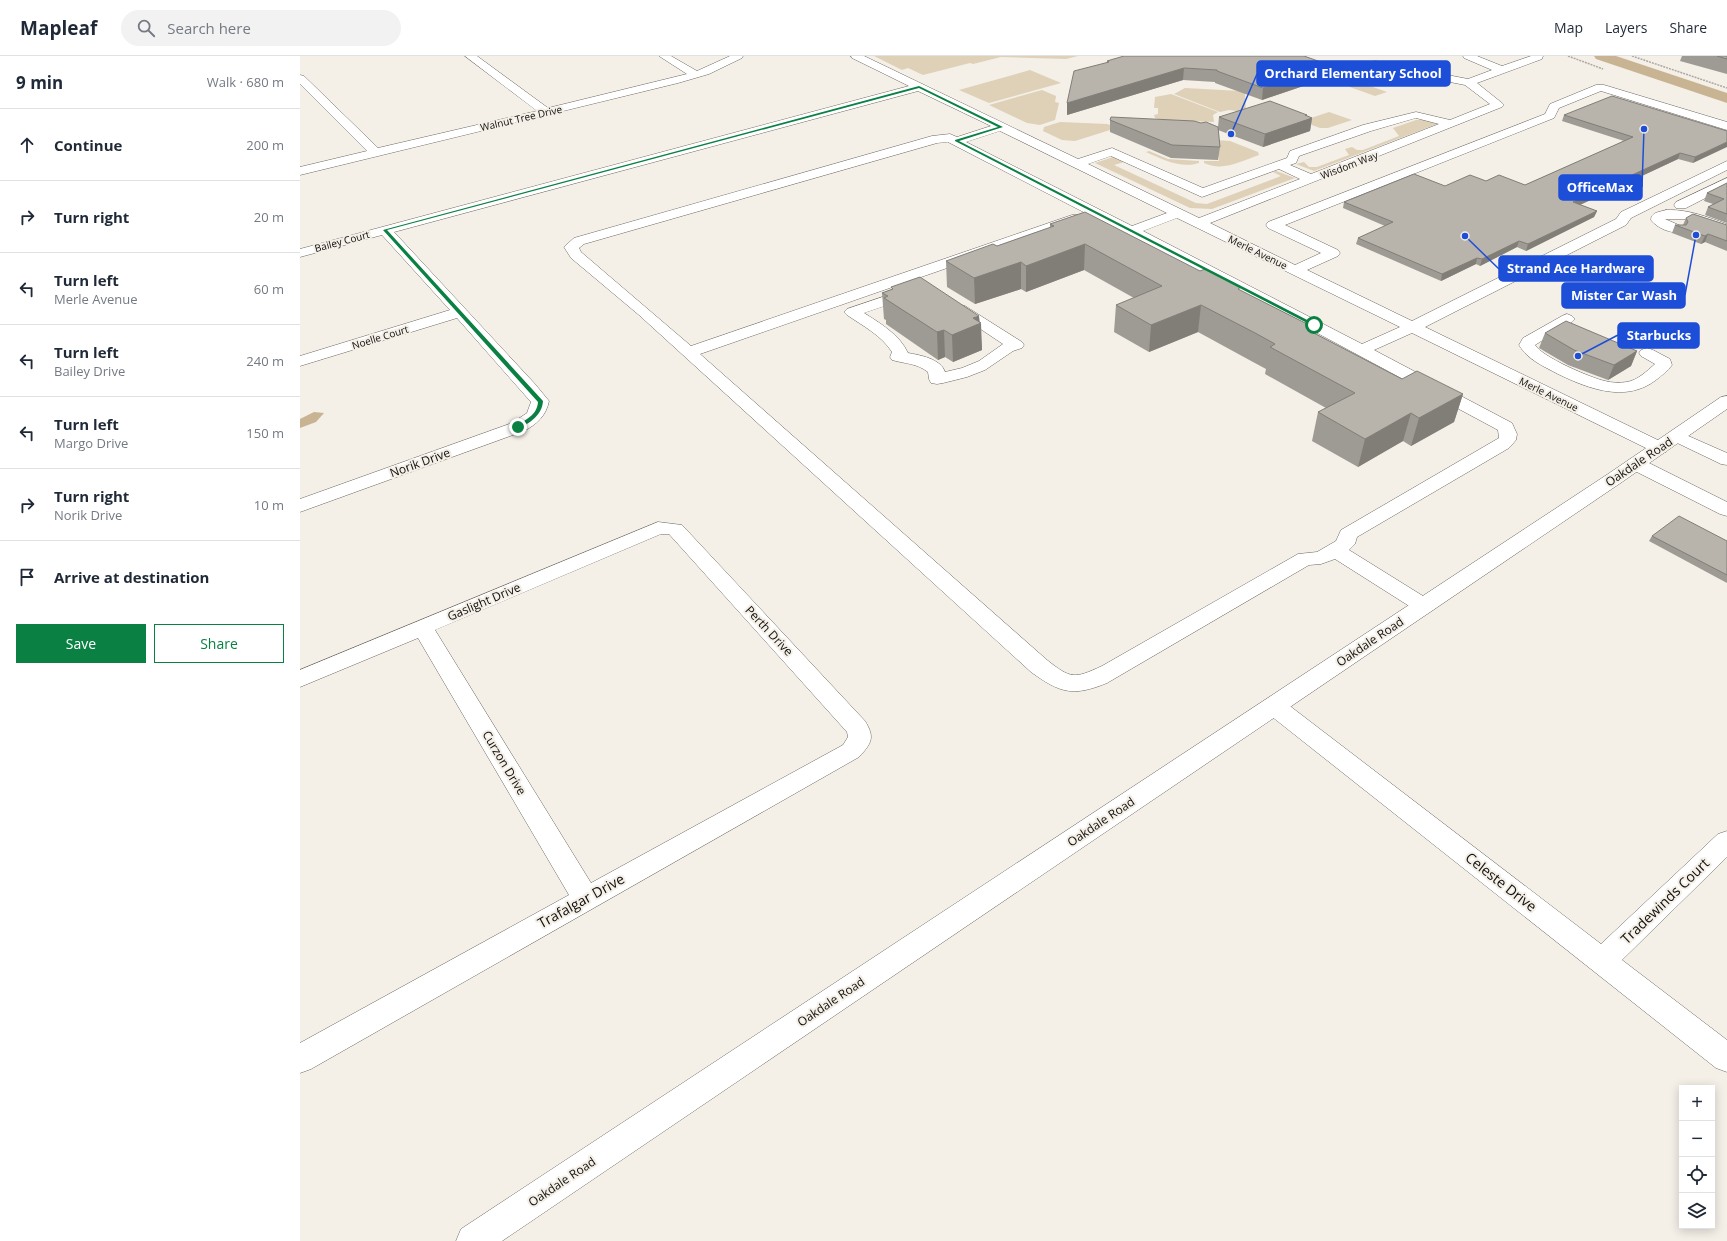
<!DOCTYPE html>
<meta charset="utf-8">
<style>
:root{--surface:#fff;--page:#f2f2f3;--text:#1f2937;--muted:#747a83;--line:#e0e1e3;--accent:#0b8043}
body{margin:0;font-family:"Open Sans",sans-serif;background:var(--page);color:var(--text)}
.controls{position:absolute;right:12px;bottom:12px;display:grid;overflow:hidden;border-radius:0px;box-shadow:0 2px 10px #0003}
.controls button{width:36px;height:36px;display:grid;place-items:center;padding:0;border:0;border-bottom:1px solid var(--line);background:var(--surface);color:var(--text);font:20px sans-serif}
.stop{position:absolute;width:12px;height:12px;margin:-9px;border:3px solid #0b8043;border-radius:50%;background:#fff}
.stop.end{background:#0b8043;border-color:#fff;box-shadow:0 1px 4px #0008}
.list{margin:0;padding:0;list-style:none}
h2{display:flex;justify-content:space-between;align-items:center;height:52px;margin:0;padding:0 16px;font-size:17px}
h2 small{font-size:13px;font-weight:400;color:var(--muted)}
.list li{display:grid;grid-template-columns:26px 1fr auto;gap:12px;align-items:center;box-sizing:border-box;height:72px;padding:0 16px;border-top:1px solid var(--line)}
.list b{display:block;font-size:15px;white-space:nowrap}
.list p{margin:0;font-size:13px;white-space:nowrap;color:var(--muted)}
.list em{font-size:13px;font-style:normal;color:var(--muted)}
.actions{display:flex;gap:8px;padding:12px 16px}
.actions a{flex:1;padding:9px 0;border:1px solid var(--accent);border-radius:0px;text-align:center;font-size:14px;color:var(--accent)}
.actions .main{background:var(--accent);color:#fff}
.icon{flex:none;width:22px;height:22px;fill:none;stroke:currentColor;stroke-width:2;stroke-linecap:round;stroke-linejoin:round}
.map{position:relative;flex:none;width:1427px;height:1185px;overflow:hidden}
header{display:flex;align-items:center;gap:24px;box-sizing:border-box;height:56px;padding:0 20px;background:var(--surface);border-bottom:1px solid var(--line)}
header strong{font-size:19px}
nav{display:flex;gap:22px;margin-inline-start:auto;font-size:14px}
.search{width:280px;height:36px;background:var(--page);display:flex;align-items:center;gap:10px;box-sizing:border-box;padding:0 14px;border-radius:22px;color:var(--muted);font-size:15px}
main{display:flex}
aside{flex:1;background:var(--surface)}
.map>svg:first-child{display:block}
.green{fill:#ded1b8}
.water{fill:#c8b492}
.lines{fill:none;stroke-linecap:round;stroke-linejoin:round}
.canal{fill:#c8b492;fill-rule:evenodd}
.minor-casing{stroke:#6b6760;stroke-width:1}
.major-casing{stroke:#6b6760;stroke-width:1}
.path{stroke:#ada9a2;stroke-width:1.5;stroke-dasharray:2 1;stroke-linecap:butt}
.minor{fill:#fff;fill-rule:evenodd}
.major{fill:#fff;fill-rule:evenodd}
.wall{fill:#9e9b94}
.shaded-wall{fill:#817e78}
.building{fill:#b8b4ac;stroke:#817e78}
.route{fill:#0b8043}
.labels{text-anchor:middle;stroke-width:4;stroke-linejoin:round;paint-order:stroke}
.far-street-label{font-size:10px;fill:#0f0e0b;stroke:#f4efe7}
.street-label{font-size:12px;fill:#0f0e0b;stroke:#f4efe7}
.near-street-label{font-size:14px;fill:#0f0e0b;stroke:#f4efe7}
.leader{fill:none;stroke:#1d4ed8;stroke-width:1.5}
.callout-dot{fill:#1d4ed8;stroke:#f4efe7;stroke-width:1.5}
.callout{fill:#1d4ed8;stroke:#1d4ed8;stroke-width:1.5}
.callout-label{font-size:13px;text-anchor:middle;font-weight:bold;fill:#fff}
</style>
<header>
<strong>Mapleaf</strong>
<div class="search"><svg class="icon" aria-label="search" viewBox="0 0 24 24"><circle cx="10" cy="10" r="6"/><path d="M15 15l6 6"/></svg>Search here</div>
<nav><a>Map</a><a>Layers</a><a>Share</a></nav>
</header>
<main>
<aside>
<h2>9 min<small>Walk · 680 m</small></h2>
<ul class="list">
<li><svg class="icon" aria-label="ahead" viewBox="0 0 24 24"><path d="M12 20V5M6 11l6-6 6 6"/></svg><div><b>Continue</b></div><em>200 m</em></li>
<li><svg class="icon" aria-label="right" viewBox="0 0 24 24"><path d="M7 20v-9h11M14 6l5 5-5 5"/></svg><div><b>Turn right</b></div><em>20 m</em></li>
<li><svg class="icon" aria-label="left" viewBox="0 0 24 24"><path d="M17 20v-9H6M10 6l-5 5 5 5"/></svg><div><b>Turn left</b><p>Merle Avenue</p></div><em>60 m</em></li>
<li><svg class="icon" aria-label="left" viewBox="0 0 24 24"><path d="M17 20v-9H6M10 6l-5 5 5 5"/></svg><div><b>Turn left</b><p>Bailey Drive</p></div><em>240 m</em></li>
<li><svg class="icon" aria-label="left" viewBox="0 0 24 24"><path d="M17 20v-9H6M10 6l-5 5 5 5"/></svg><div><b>Turn left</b><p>Margo Drive</p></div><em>150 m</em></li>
<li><svg class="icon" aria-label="right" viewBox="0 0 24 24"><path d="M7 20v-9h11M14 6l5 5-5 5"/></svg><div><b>Turn right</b><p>Norik Drive</p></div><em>10 m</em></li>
<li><svg class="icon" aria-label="arrive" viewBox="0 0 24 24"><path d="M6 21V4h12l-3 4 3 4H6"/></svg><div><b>Arrive at destination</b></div></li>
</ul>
<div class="actions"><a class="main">Save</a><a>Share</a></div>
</aside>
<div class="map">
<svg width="1427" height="1185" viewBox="0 0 1427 1185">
<rect width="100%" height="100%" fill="#f4efe7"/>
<g class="green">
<polygon points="574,0 778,0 766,3 701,1 673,8 670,7 623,19 608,12 602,14"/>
<polygon points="730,14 761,27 689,47 659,34"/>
<polygon points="1045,21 1087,36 1075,40 1033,25"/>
<polygon points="885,32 941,35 945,36 946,56 929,54 920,56 874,38"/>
<polygon points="742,34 756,40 755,46 759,47 755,64 740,69 727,67 689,49"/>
<polygon points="871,38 918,56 913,59 914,66 861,64 855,62 854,59 858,58 858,52 854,52 855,41"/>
<polygon points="1029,56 1052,64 1028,72 1020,72 990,61 1011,62"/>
<polygon points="1116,64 1126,64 1137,68 1014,115 996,108 1004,106 1009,111 1017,111 1049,99 1045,93 1052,91 1057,94 1063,94 1099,80 1093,72"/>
<polygon points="760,66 807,68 810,69 810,74 775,85 762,84 743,75 744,71"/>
<path d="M 916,84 L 930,85 L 958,96 L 959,99 C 941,105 923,116 904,107 L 904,105 L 919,105 Z"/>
<path d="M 849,95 L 868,103 L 899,105 L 899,107 C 880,113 862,103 846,96 Z"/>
<polygon points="813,101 824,106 814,109 896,147 907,148 981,120 973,116 976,115 995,122 912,153 890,152 795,107"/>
</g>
<polygon class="water" points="14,356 24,357 16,366 0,372 0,363"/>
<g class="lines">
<polygon class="canal" points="1294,0 1316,0 1427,37 1427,47 1296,3"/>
<g class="minor-casing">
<g id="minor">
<polygon points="165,0 177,0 248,52 387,18 359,0 371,0 397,15 430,0 443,0 442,2 409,18 378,27 0,119 0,111 67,95 0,28 0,19 4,20 78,92 237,55"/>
<path d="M 551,0 L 564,0 L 778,103 L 812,92 L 903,132 L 987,102 L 990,95 L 1063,69 L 1116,56 L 1150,64 L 1190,48 L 1165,29 L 1075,11 L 1050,18 L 1045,15 L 1046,13 L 1075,5 L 1168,23 L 1192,14 L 1164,2 L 1163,0 L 1177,0 L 1202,10 L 1231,0 L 1243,0 L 1242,3 L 1177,27 L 1202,47 L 1204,49 L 1202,51 L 910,167 L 995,209 L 1021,197 L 968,172 L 966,169 L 968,166 L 1245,58 L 1250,48 L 1296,29 L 1304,29 L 1427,66 L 1427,74 L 1301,35 L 1259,52 L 1254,62 L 985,169 L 1038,194 L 1040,197 L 1038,200 L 1007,214 L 1112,265 L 1316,163 L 1321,156 L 1427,105 L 1427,114 L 1331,162 L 1326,169 L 1125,271 L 1366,388 L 1369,392 L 1366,396 L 1360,397 L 1354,396 L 1112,277 L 1074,294 L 1212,367 L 1217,378 L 1216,384 L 1209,392 L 1057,481 L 1055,488 L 1049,494 L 1131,545 L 1135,550 L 1131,555 L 1124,557 L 1117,555 L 1035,503 L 1021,508 L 1009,509 L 807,627 C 773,641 760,637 731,616 L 339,259 L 271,202 L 264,191 L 274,182 L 632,80 L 650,78 L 657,81 L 691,70 L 618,35 L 94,176 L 235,328 L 249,345 C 246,360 237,368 224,375 L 0,456 L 0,443 L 212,367 L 227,357 L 231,346 L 157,262 L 0,310 L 0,300 L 150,254 L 82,179 L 0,201 L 0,193 L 609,30 L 552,2 ZM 1116,62 L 1139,68 L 1011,118 L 990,109 L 996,107 L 999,100 L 1071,75 ZM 700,75 L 867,157 L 832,170 L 666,86 ZM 648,86 L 1008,272 L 1198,374 L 1199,382 L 1041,474 L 1036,485 L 1017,496 L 998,498 L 802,610 C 774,623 771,623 747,604 L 400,298 L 782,165 L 784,162 L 782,159 L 772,159 L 391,290 L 281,196 L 279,192 L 284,188 L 637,87 ZM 811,100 L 902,141 L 979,113 L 1000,123 L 899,162 L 788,108 ZM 877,162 L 1100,271 L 1062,288 L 843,175 Z"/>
<polygon points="1427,122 1427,131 1386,152 1376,152 1374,149 1376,146"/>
<path d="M 1366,154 C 1388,153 1407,161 1427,168 L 1427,177 L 1384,163 L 1365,163 L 1381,170 L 1383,173 L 1381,176 C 1371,178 1357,172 1351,164 C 1351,156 1360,156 1366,154 Z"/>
<path d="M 615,230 L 620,231 L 642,244 L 665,250 L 722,286 L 724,289 L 722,292 L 713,295 L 685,314 L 667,321 L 643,327 L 637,328 L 631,327 L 629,323 L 628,316 C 616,307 606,308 592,304 L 590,301 L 592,296 C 581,279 563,270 547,259 L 544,256 L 547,253 ZM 614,240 L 632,250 L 655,256 L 703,288 L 679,305 L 662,312 L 645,316 C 641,303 620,299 608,297 C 600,279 580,267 564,257 Z"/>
<path d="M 1267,258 L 1272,260 L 1275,263 L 1272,266 L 1235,289 C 1242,301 1291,322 1305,325 C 1312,327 1320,327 1327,326 C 1338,324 1347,315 1355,308 L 1341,300 L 1339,297 L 1341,294 L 1347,292 L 1353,294 L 1370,303 L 1372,309 C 1368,315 1362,319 1356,324 C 1326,347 1289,333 1258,318 C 1243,310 1228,304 1219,289 L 1223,282 L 1262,260 Z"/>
<polygon points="1377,375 1427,397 1427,409 1421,408 1371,384 1368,380 1371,376"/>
<polygon points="1336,402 1343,404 1427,446 1427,460 1420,458 1329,412 1327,408 1329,404"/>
<path d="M 358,466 L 382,469 L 565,665 C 575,681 572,687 559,701 L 11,1013 L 0,1017 L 0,987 L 269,839 L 118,582 L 0,631 L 0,614 ZM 361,478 L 369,478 L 547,676 L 548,681 L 543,689 L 291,827 L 135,574 Z"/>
<polygon points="974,642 982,644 1301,888 1418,778 1427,775 1427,801 1322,904 1427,984 1427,1016 1416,1012 966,656 962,650 966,644"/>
</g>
</g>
<g class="major-casing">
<polygon id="major" points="1427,340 1427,353 1322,426 202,1185 156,1185 161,1173 1308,418 1421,341"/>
</g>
<g class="path">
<polyline points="1268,0 1303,13"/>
<polyline points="1332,0 1427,32"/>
</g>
<use href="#minor" class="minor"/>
<use href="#major" class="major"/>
</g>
<g class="wall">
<polygon points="1382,0 1427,0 1427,18 1380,5"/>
<polygon points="807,5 1032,10 1030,21 962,44 915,27 915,26 883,24 767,59 807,6"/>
<polygon points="1007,59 1007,60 1012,62 1010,75 963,91 918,74 920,91 918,104 871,102 810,76 810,64 901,67 918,71 919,61"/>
<polygon points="1264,59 1427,75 1393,107 1378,103 1280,149 1297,155 1294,161 1226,195 1217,191 1180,210 1176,208 1141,225 1056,188 1058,182 1085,170 1043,152 1044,146 1145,130 1186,125 1225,129 1324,85 1262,65"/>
<polygon points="1427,127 1427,167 1405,159 1408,151 1413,148 1404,145 1407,137"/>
<polygon points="1386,162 1427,169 1427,195 1405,186 1401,188 1372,177 1375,169 1383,169"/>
<polygon points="750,168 900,215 941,235 1015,272 1014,277 1102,323 1163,338 1154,366 1111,390 1103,385 1058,411 1012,385 1018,356 1026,352 965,318 966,313 953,306 898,276 849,296 814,276 816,249 834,242 784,214 726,236 721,233 675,248 647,231 646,205 697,190 750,172"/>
<polygon points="591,231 680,266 682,294 653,306 645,301 638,304 586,268 586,264 584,263 582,237 592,233"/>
<polygon points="1245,277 1337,295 1331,310 1308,324 1268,309 1239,292"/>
<polygon points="1352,480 1427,485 1427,527 1349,485"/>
</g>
<g class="shaded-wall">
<polygon points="1032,10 1030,21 962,44 963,32"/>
<polygon points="884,12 883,24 767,59 767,47"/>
<polygon points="1005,59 1007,59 1006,64 1012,62 1010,75 963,91 965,78"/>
<polygon points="1427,86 1427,91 1393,107 1395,101"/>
<polygon points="1380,97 1378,103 1271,153 1273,146"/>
<polygon points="1297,155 1294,161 1226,195 1228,188"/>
<polygon points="1408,178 1405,186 1401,188 1405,180"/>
<polygon points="1219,185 1217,191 1180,210 1182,203"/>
<polygon points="785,188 784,214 726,236 726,210"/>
<polygon points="1177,202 1176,208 1141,225 1142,218"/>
<polygon points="721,206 721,233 675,248 674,222"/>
<polygon points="901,249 898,276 849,296 851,269"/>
<polygon points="679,260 680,268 681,267 682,294 653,306 652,279 673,262"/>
<polygon points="1015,272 1010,300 1010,275"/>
<polygon points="644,274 645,301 638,304 637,276"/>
<polygon points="1337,295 1331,310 1308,324 1314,309"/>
<polygon points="1163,338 1154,366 1111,390 1119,362"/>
<polygon points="1111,357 1103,385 1058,411 1065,383"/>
</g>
<g class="building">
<polygon points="824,0 1004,0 1032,10 963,32 917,15 917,14 884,12 767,47 774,15 809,6 807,5"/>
<polygon points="1417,0 1427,0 1427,3"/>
<polygon points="1312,40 1427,75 1427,86 1395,101 1380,97 1273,146 1297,155 1228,188 1219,185 1182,203 1177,202 1142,218 1058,182 1093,166 1044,146 1114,118 1145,130 1170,119 1186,125 1199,119 1225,129 1333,81 1264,59"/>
<polygon points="970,45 1007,59 1005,59 1012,62 965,78 919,61"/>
<polygon points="811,61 894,65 901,67 906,66 918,71 920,91 872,89 810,64"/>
<polygon points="1427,127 1427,158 1408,151 1424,143 1407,137"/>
<polygon points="785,156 900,215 905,213 941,231 938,233 1015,272 1010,275 1102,323 1117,315 1163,338 1119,362 1111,357 1065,383 1018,356 1055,337 970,291 975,288 957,278 901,249 851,269 816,249 862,230 785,188 726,210 721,206 674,222 646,205 693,188 697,190 754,170 750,168"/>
<polygon points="1393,158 1427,169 1427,185 1408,178 1405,180 1375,169 1386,169 1388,166 1386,162"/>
<polygon points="620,221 679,260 673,262 681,267 652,279 644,274 637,276 584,242 588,240 582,237 593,233 591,231"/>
<polygon points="1266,265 1337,295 1314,309 1274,294 1245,277"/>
<polygon points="1379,460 1427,485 1427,519 1352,480"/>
</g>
<path class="route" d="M 619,30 L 703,71 L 659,85 L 1017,269 L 1013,270 L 655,85 L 655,84 L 698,71 L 619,32 L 87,174 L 243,345 C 242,359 231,366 220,372 L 216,371 C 225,363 237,360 238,346 L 83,174 Z"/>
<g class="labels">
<g class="far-street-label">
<text transform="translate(221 62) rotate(-13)" y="4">Walnut Tree Drive</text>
<text transform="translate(1049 109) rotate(-21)" y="4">Wisdom Way</text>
<text transform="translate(42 185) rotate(-15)" y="4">Bailey Court</text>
<text transform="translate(958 196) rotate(26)" y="4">Merle Avenue</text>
<text transform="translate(80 281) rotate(-17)" y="4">Noelle Court</text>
<text transform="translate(1249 338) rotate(26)" y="4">Merle Avenue</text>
</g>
<g class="street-label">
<text transform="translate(1339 406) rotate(-34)" y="4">Oakdale Road</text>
<text transform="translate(120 407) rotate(-20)" y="4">Norik Drive</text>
<text transform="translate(184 546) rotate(-23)" y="4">Gaslight Drive</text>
<text transform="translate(469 575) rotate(47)" y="4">Perth Drive</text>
<text transform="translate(1070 586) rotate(-34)" y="4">Oakdale Road</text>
<text transform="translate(204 707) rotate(59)" y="4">Curzon Drive</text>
<text transform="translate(801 766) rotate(-34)" y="4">Oakdale Road</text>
<text transform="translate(531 946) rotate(-34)" y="4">Oakdale Road</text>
<text transform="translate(262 1126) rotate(-34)" y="4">Oakdale Road</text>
</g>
<g class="near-street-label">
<text transform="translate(1201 826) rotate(38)" y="5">Celeste Drive</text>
<text transform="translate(281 845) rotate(-29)" y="5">Trafalgar Drive</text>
<text transform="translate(1365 845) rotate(-44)" y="5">Tradewinds Court</text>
</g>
</g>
<path class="leader" d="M931 78L957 18M1344 73L1342 131M1165 180L1199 213M1396 179L1385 239M1278 300L1318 279"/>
<g class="callout-dot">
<circle cx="931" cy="78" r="4"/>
<circle cx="1344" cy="73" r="4"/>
<circle cx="1165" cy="180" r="4"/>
<circle cx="1396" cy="179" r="4"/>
<circle cx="1278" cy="300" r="4"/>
</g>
<g class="callout">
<rect x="957" y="5" width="193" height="25" rx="4"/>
<rect x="1259" y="119" width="83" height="25" rx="4"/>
<rect x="1199" y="200" width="154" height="25" rx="4"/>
<rect x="1262" y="227" width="123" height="25" rx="4"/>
<rect x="1318" y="267" width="81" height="25" rx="4"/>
</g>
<g class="callout-label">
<text x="1053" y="22">Orchard Elementary School</text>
<text x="1300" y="136">OfficeMax</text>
<text x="1276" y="217">Strand Ace Hardware</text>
<text x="1324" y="244">Mister Car Wash</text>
<text x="1359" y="284">Starbucks</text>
</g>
</svg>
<div class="controls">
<button>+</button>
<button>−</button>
<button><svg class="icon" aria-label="locate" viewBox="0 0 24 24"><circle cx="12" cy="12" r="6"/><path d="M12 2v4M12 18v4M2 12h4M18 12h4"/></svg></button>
<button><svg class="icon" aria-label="layers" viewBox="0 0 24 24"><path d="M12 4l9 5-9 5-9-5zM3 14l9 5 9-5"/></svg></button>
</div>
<div class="stop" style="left:1014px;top:269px"></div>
<div class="stop end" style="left:218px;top:371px"></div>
</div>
</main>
